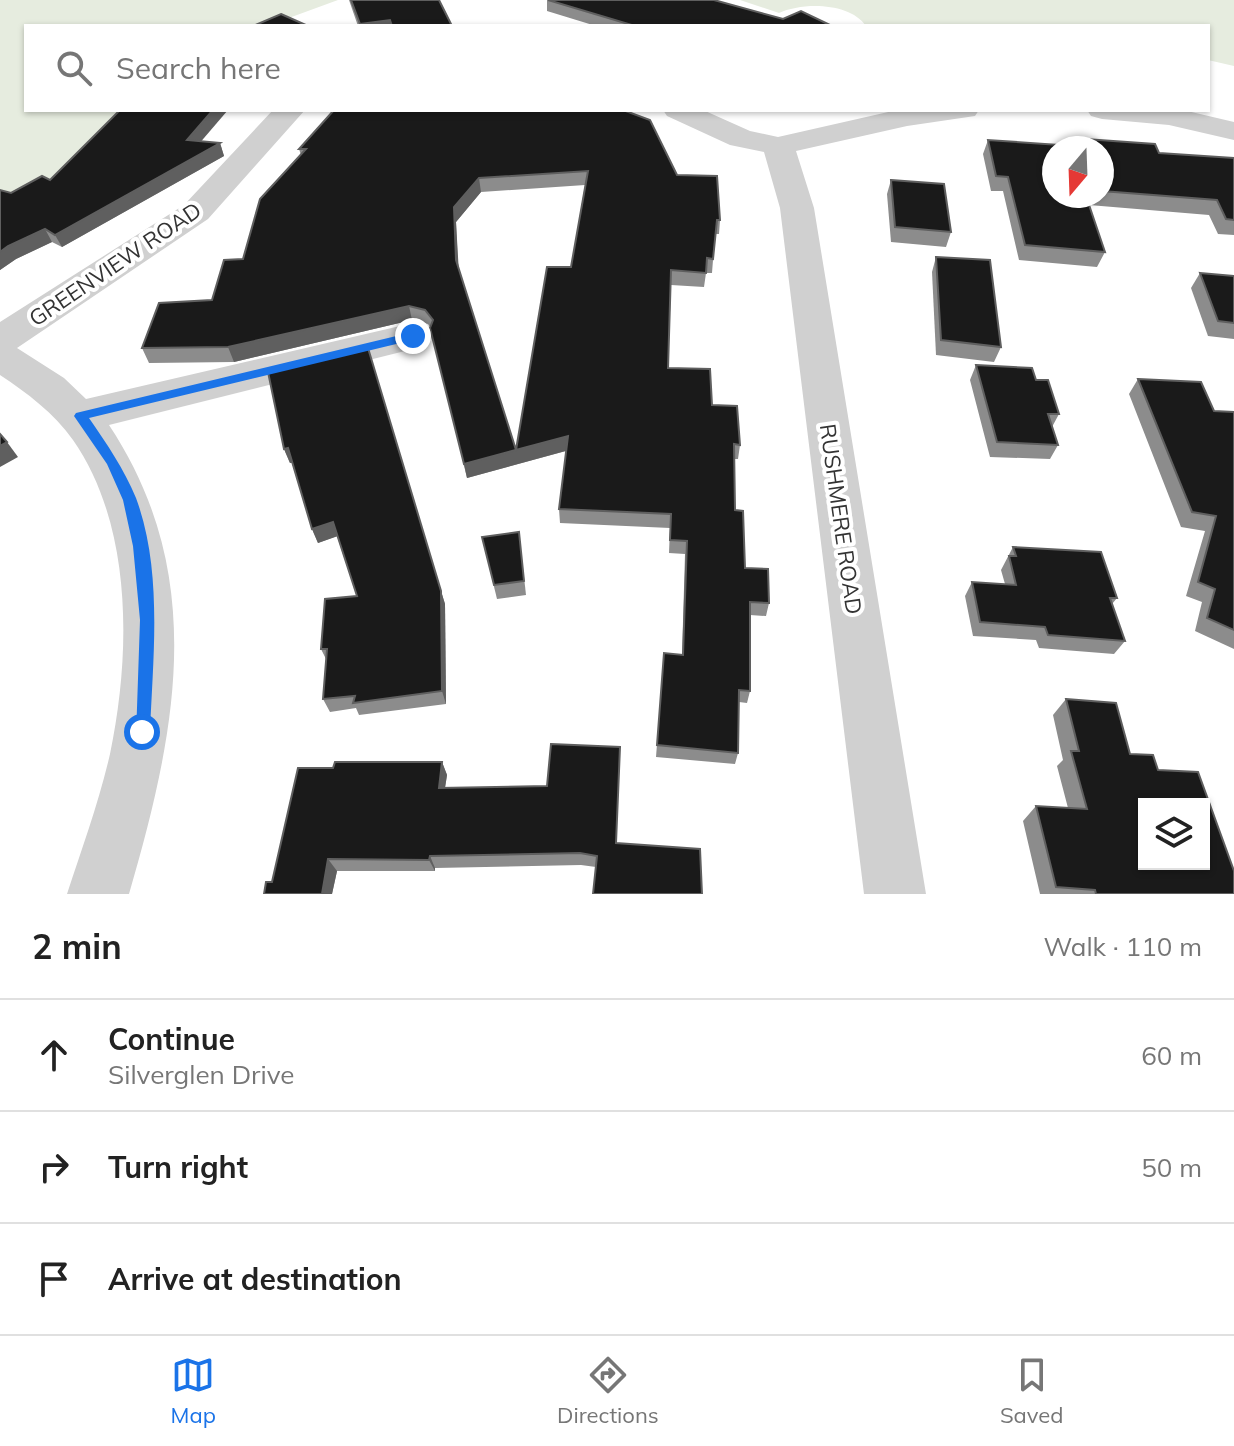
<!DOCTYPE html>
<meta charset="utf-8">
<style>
:root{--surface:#fff;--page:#f6f6f6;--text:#222;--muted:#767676;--line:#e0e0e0;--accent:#1a73e8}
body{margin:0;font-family:Mulish,sans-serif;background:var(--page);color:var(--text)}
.controls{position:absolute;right:24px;bottom:24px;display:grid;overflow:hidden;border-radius:0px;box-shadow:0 2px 6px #0004}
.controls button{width:72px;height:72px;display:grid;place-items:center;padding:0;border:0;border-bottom:2px solid var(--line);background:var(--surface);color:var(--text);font:40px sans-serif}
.compass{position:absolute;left:1042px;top:136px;width:72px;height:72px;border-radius:50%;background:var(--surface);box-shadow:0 2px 6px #0004;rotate:199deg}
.stop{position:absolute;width:24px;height:24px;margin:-18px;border:6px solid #1a73e8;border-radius:50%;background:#fff}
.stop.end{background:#1a73e8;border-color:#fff;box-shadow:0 2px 8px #0008}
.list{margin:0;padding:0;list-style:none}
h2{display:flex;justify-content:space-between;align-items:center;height:104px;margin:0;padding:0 32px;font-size:34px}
h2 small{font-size:26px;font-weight:400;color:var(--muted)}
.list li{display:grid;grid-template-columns:52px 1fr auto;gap:24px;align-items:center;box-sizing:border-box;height:112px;padding:0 32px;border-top:2px solid var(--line)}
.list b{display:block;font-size:30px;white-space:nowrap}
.list p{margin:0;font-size:26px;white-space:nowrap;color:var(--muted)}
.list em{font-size:26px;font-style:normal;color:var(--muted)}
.icon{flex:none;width:44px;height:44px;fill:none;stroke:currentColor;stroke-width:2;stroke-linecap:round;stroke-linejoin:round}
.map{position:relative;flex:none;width:1234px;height:894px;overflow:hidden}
.search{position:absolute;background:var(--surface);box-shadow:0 2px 6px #0004;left:24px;right:24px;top:24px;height:88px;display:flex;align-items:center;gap:20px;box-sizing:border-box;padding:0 28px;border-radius:0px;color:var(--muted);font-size:30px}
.sheet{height:440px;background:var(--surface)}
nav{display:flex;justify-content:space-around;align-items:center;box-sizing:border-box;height:112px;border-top:2px solid var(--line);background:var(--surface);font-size:22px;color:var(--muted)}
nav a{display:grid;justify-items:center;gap:4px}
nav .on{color:var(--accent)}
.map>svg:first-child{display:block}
.green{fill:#e6ecdf}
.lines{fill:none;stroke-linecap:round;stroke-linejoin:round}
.minor{fill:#d0d0d0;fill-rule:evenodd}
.wall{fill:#8c8c8c;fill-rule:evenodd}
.shaded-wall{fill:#5f5f5f}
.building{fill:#1a1a1a;stroke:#5f5f5f;stroke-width:2;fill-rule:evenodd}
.route{fill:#1a73e8}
.labels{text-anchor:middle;stroke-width:8;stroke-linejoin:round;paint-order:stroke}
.street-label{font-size:22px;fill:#333;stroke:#fff}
</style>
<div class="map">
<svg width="1234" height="894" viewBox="0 0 1234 894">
<rect width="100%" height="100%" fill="#fff"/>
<g class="green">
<polygon points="0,0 338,0 267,26 26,26 26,110 133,110 74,170 13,203 0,199"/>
<path d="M 740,0 L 1234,0 L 1234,66 L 1208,60 L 1208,26 L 866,26 C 850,2 802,2 779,13 Z"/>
</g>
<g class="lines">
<g class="minor">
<path d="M 273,110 L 305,110 L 208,219 L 17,348 L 64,378 L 86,399 L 413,323 L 427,327 L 433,336 L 427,345 L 413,349 L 109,425 C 209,576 176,732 129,894 L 67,894 C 82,848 99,802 110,754 C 131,654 133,526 73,440 C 54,413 27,393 0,375 L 0,322 L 184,205 Z"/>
<polygon points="663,110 703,110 750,131 778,137 897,110 979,110 975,116 907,126 796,151 814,208 926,894 864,894 780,208 764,152 730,145 667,116"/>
<polygon points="1087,110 1183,110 1234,122 1234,140 1169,125 1102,119 1091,116"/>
</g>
</g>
<g class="wall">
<polygon points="349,0 351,0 452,26 358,26"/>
<polygon points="547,0 783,19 832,26 596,26 547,11"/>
<path d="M 1085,139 L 1159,153 L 1234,158 L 1234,235 L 1218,234 L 1209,215 L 1089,205 L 1105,252 L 1097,267 L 1019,260 L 1003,191 L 991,191 L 983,154 L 988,140 L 1081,147 ZM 1102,148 L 1102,196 L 1054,196 Z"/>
<polygon points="201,141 220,143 224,156 62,247 52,242 16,259 0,270 0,190 11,193 50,180"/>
<path d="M 299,149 L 677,175 L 720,220 L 719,234 L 715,234 L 712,273 L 706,273 L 704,287 L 671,285 L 668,368 L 712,405 L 740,445 L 738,459 L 734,459 L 735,510 L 745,568 L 769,603 L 766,616 L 750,615 L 750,691 L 747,703 L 739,702 L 738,753 L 735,764 L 656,757 L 664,653 L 682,655 L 685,554 L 669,553 L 670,528 L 560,523 L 559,509 L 566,451 L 467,478 L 430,327 L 428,324 L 412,320 L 234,362 L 149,363 L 142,348 L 212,300 L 243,259 L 301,155 ZM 585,185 L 571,267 L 516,450 L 458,266 L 456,222 L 481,192 Z"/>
<polygon points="891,180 951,232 946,247 891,242 887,194"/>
<polygon points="936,257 1001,347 994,362 936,355 932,272"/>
<polygon points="1200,273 1234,276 1234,339 1208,336 1191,288"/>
<polygon points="976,365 1036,380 1059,414 1052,427 1058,445 1050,459 990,457 970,380"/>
<polygon points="1138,379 1214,411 1234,412 1234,649 1195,631 1202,602 1186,596 1205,531 1181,527 1129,394"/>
<polygon points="284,449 441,591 445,604 446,704 359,715 356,708 330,712 323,699 326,659 321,649 357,596 337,536 318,543 312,529 292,463 290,463"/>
<polygon points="519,532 526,595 497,599 482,537"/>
<polygon points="1013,547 1117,598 1112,604 1125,641 1114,654 1039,648 1036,640 973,636 965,596 972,582 1005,584 1001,570"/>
<polygon points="1066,699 1130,754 1158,770 1234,894 1040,894 1023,821 1036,806 1068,808 1057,766 1063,760 1053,715"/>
<polygon points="620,747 596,867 581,865 435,868 435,871 337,871 332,894 264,894 272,882 333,768 442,762 447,775 445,788 547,786"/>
</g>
<g class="shaded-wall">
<polygon points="390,20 391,26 360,26 360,24"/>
<polygon points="213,110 228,110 192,152 187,140"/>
<polygon points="220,143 224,156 62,247 55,235"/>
<polygon points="479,178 481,192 456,222 459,274 456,260 454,207"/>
<polygon points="45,229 52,242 16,259 0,270 0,252 8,246"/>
<polygon points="409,306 412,320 234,362 228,347"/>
<polygon points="568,436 569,450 467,478 464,464"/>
<polygon points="7,442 18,457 0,467 0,446"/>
<polygon points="288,448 294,462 290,463 284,449"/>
<polygon points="333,522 338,536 318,543 312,529"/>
<polygon points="441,591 445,604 446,704 442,691"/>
<polygon points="442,762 447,775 443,800 439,788"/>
<polygon points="430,856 435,868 435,871 429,860"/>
<polygon points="328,859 337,871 332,894 322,894"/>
</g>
<g class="building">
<polygon points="351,0 439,0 452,26 392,26 390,20 360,24"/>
<polygon points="548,0 714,0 783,19 801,11 832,26 635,26"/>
<polygon points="281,14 308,26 253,26"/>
<polygon points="120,110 213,110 187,140 220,143 55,235 45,229 8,246 0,252 0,190 11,193 42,176 50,180"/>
<path d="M 334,110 L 623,110 L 650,120 L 677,175 L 717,176 L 720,220 L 717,220 L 713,259 L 707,258 L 706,273 L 671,270 L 668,368 L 710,369 L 712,405 L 737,406 L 740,445 L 734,444 L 735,510 L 743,511 L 745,568 L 768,569 L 769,603 L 750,602 L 750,691 L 739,690 L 738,753 L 657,745 L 664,653 L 683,655 L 687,541 L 670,540 L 671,514 L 559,509 L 568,436 L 464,464 L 430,328 L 433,320 L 425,310 L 409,306 L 228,347 L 142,348 L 159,303 L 212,300 L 224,260 L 243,259 L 260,199 L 306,149 L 299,149 ZM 588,171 L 571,267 L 547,267 L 516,450 L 456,260 L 454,207 L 479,178 Z"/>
<polygon points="1085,139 1155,144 1159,153 1234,158 1234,220 1226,219 1217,200 1102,191 1102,148 1054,148 1054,196 1086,196 1105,252 1025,245 1008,177 996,176 988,140 1088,147"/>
<polygon points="891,180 944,184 951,232 895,227"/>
<polygon points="936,257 990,260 1001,347 941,340"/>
<polygon points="1200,273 1234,276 1234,323 1218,321"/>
<polygon points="368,348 441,591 442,691 353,703 355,696 323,699 327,649 321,649 325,599 357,596 333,522 312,529 288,448 284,449 268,372"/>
<polygon points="976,365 1032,368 1036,380 1048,380 1059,414 1048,414 1058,445 997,442"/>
<polygon points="1138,379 1201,382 1214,411 1234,412 1234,630 1207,618 1215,589 1198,582 1216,516 1192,512"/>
<polygon points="0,434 7,442 0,446"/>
<polygon points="519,532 524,581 494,585 482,537"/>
<polygon points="1013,547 1101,552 1117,598 1110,598 1125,641 1048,635 1045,627 980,622 972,582 1016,585 1009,556 1016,556"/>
<path d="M 1066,699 L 1116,703 L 1130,754 L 1153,755 L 1158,770 L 1198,772 L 1234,871 L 1234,894 L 1096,894 L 1095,890 L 1056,887 L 1036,806 L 1087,809 L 1071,751 L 1079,751 ZM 1144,804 L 1204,804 L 1204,864 L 1144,864 Z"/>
<polygon points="551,744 620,747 616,843 700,849 702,894 593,894 597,856 580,853 430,856 429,860 328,859 322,894 264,894 266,882 272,882 298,768 333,768 335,762 442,762 439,788 547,786"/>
</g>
<path class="route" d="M 413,332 L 418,336 L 417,339 L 89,418 C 107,444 124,469 136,498 C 163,571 153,656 150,732 L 147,737 L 136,737 L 140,620 L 133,546 L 123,500 L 107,464 L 74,416 L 76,413 Z"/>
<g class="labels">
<g class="street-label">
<text transform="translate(115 264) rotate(-34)" y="8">GREENVIEW ROAD</text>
<text transform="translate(841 519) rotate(82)" y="8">RUSHMERE ROAD</text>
</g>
</g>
</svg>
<div class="controls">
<button><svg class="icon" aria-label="layers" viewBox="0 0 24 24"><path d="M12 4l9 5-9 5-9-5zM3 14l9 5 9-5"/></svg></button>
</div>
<svg class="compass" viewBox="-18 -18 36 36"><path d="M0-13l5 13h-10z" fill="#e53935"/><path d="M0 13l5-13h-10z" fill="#767676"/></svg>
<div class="stop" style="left:142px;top:732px"></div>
<div class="stop end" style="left:413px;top:336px"></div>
<div class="search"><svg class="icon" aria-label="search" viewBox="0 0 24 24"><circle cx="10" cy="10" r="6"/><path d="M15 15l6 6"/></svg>Search here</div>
</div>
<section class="sheet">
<h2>2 min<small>Walk · 110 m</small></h2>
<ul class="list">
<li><svg class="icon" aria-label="ahead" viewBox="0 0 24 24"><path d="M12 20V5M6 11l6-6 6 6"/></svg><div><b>Continue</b><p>Silverglen Drive</p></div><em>60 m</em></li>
<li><svg class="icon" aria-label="right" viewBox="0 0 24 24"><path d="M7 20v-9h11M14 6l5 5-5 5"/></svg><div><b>Turn right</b></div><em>50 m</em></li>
<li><svg class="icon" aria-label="arrive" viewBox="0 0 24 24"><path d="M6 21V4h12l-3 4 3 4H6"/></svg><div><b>Arrive at destination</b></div></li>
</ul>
</section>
<nav>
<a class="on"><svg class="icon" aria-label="map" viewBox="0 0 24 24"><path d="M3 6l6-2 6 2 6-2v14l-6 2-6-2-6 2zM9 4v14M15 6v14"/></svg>Map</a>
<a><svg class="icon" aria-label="directions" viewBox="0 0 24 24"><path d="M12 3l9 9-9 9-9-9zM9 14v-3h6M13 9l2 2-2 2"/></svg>Directions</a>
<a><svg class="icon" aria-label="saved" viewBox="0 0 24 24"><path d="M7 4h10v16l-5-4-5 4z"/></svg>Saved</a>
</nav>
